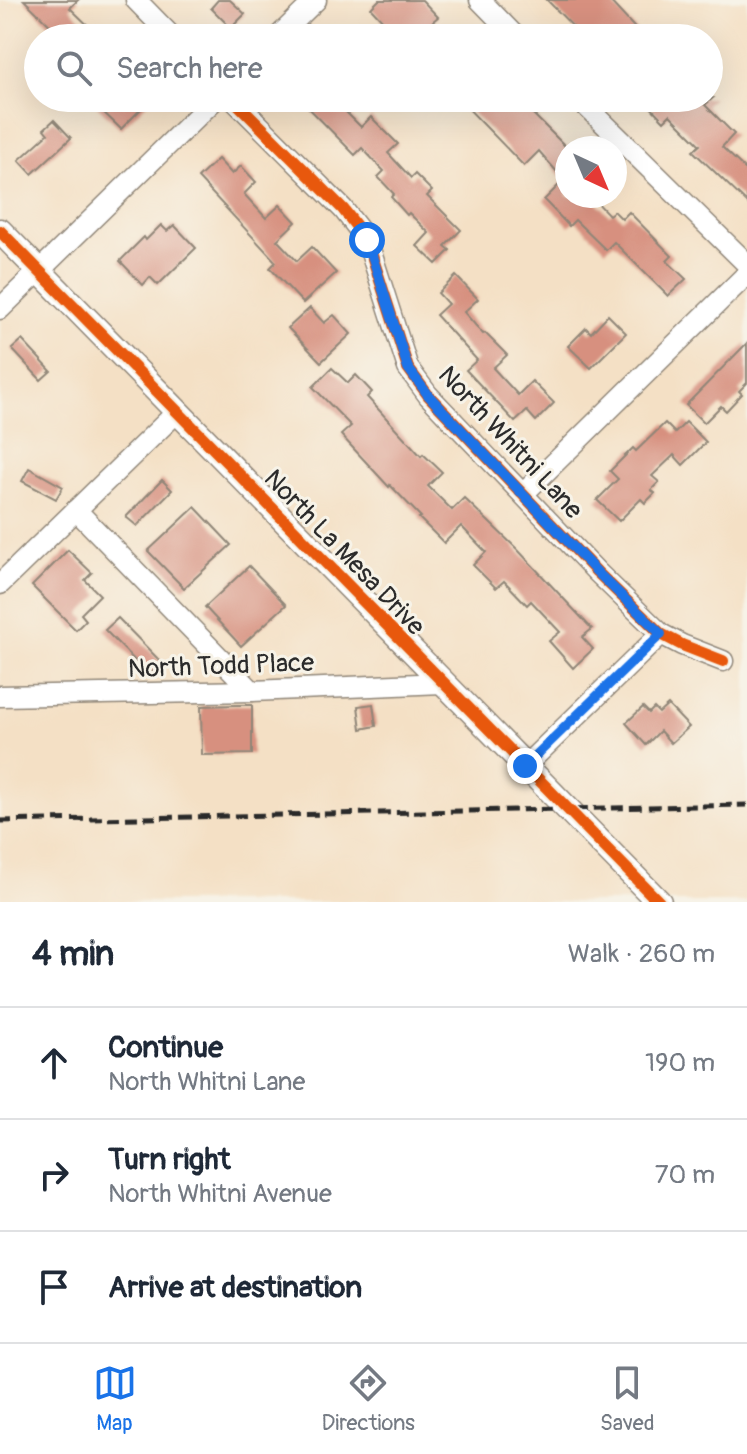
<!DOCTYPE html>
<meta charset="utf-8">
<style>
:root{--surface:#fff;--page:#f6f6f7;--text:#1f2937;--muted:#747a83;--line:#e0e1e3;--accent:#1a73e8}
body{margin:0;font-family:Pangolin,sans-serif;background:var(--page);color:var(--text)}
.compass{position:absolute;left:555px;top:136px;width:72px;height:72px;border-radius:50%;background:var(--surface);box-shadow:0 8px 32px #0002;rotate:136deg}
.stop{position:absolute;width:24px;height:24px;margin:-18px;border:6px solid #1a73e8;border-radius:50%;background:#fff}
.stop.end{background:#1a73e8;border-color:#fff;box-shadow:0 2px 8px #0008}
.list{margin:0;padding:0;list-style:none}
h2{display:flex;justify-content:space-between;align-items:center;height:104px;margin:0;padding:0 32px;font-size:34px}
h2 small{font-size:26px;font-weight:400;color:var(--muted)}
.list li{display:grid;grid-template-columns:52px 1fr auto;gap:24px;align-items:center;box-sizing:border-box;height:112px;padding:0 32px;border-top:2px solid var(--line)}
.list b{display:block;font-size:30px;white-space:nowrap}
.list p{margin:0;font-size:26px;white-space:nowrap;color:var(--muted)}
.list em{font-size:26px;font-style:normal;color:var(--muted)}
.icon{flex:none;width:44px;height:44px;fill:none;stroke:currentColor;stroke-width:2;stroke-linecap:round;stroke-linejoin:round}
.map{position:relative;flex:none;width:747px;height:902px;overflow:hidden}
.search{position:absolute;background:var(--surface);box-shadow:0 8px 32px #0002;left:24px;right:24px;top:24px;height:88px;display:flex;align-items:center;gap:20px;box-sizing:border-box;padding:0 28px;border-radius:44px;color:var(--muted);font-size:30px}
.sheet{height:440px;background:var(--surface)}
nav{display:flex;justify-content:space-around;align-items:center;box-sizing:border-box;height:112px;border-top:2px solid var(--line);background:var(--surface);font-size:22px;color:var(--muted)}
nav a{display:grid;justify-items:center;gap:4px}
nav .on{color:var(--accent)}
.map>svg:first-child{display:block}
.building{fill:#d7907f}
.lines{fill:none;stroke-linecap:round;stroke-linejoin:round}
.minor-casing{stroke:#908678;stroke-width:23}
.tertiary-casing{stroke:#908678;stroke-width:27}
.minor{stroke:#fff;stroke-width:20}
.tertiary{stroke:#fff;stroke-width:24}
.rail{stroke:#2b2b2b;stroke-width:5;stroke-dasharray:12 6;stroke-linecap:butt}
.cycleway-casing{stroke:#f7f3e8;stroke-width:17}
.cycleway{stroke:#e8590c;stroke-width:12}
.route{stroke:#1a73e8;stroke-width:10}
.labels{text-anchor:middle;stroke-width:6;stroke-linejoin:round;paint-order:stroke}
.street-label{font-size:26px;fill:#2b2b2b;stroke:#f7f3e8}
</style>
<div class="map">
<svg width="747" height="902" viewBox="0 0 747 902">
<rect width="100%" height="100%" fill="#f7f3e8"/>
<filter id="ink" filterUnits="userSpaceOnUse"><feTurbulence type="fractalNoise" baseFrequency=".0125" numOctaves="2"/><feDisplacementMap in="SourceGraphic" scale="16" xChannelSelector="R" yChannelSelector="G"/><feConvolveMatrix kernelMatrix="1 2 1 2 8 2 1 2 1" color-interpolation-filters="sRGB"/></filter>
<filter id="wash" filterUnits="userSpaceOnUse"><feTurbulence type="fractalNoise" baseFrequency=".006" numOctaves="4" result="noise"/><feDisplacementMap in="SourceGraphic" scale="32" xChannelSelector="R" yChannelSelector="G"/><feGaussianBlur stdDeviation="1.8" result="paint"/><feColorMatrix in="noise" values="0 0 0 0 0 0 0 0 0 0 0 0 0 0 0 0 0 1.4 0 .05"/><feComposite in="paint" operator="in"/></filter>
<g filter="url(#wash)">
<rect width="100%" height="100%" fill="#f4e0c5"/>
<g id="blocks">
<g class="building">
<polygon points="24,0 78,0 70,8 101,38 63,38"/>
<polygon points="218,0 230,0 245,14 231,28 211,8"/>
<polygon points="379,0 422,0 438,17 433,21 450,38 399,38 371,8"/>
<polygon points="547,0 609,0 644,38 584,38"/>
<polygon points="105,98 152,98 121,129 97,106"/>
<polygon points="299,98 332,98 361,127 371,117 398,144 388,153 411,178 415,174 432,191 427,196 461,230 445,246 450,250 436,264 417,246 429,233 409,213 407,215 391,197 394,194 378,177 384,171 362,148 355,155"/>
<polygon points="458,98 517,98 567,148 567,196 591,196 609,215 614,211 622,219 629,212 672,256 667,261 686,279 668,296 614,242 606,250 575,220 569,226 544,200 564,180 539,151 524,166"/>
<polygon points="642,98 713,98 705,105 734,134 722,147 747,171 747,203 693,151 700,145 670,115 664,121"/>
<polygon points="54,120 71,138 32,174 19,160 48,134 44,129"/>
<polygon points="218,159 232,174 241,166 256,182 244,194 266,218 280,205 296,222 277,240 297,261 312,247 336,273 303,303 270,268 276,262 198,178"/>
<polygon points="161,225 167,231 174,225 196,248 158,285 150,277 143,285 120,261 144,237 146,240"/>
<polygon points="456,276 478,299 464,312 483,334 485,333 507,355 493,368 518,395 532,381 554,403 536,421 527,411 515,422 466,370 477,360 436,315 448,304 438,293"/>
<polygon points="310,308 324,323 334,315 351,334 321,362 288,328"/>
<polygon points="608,315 626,333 591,368 568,346 586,328 591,333"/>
<polygon points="22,340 51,371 41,380 12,349"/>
<polygon points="747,343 747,383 739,391 742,394 726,411 721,406 704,423 686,405"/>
<polygon points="332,368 348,383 356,375 372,392 367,397 421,456 423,454 442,472 428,486 452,510 464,498 517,549 592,629 582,637 593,649 573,668 549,641 560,632 531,601 527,605 504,581 496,588 473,565 486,552 461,526 444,543 419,518 421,517 390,485 389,487 341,435 351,426 313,387"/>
<polygon points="686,422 706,442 683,465 674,455 652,476 659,482 651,490 655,493 645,503 641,499 619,521 597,500 618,479 610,471 633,448 636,451 665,423 675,433"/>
<polygon points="29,468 63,487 56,499 22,481"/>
<polygon points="162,480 172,490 137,526 126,517"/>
<polygon points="195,507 231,545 184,588 148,551"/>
<polygon points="68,550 92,573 85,580 100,595 81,614 86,620 76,630 32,586"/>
<polygon points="249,566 286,605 241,646 205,607"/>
<polygon points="118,618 162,663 149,675 105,630"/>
<polygon points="373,704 376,726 361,729 358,706"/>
<polygon points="237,705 252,705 252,754 202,755 201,706"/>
<polygon points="668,705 689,727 671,743 660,731 646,745 626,723 643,707 649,713 654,708 659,713"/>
</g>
</g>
</g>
<g filter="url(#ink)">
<use href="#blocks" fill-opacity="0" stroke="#908678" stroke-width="2"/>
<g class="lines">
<g class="minor-casing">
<g id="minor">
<polyline points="136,0 173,38"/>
<polyline points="480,0 517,38"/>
<polyline points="277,38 316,0"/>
<polyline points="232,98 343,209 367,240 408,368 428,395 597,572 661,634 682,645 723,661"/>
<polyline points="578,98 747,264"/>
<polyline points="0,309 216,98"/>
<polyline points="523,494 747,274"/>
<polyline points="76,510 252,691"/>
<polyline points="0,584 177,412"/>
<polyline points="0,696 252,691 443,683"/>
<polyline points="525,766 661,634"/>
</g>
</g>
<g class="tertiary-casing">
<polyline id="tertiary" points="0,231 659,902"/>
</g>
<use href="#minor" class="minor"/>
<use href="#tertiary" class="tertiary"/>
<polyline class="rail" points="0,821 747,805"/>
<g class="cycleway-casing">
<g id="cycleway">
<polyline points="232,98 343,209 367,240 408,368 428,395 597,572 661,634 682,645 723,661"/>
<polyline points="0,231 659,902"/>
</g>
</g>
<use href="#cycleway" class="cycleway"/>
</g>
</g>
<g class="lines" filter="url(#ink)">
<polyline class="route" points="367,240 408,368 428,395 597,572 661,634 525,766"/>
</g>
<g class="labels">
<g class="street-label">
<text transform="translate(511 442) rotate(47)" y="9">North Whitni Lane</text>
<text transform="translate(345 552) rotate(46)" y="9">North La Mesa Drive</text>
<text transform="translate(221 665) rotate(-2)" y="9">North Todd Place</text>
</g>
</g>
</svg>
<svg class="compass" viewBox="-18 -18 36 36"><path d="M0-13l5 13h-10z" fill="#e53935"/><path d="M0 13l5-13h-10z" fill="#747a83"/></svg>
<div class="stop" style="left:367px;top:240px"></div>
<div class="stop end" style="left:525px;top:766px"></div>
<div class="search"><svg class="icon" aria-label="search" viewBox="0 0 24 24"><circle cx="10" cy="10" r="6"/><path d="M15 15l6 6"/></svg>Search here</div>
</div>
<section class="sheet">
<h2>4 min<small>Walk · 260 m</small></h2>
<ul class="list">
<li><svg class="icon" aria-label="ahead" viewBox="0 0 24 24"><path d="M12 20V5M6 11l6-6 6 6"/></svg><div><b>Continue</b><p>North Whitni Lane</p></div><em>190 m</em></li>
<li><svg class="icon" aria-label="right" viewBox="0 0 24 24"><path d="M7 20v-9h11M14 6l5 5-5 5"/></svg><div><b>Turn right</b><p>North Whitni Avenue</p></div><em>70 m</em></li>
<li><svg class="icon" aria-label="arrive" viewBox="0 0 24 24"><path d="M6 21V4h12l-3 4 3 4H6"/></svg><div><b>Arrive at destination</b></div></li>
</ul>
</section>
<nav>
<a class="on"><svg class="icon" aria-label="map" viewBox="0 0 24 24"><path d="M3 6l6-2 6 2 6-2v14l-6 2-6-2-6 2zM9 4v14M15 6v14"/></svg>Map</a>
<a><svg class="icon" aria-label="directions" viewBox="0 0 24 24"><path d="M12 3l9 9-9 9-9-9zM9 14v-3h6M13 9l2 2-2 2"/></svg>Directions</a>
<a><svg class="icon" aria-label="saved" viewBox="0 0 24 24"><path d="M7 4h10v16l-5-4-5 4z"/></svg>Saved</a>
</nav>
